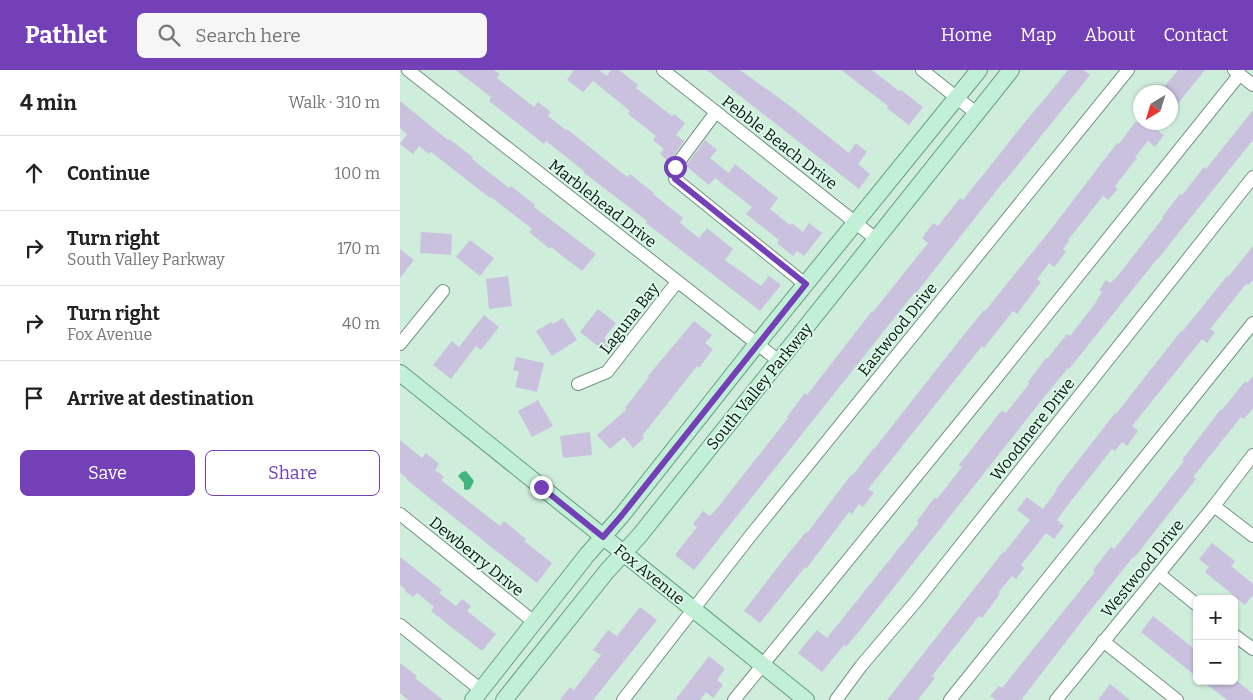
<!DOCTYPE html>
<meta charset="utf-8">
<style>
:root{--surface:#fff;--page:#f6f6f6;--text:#222;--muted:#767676;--line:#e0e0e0;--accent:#7340b7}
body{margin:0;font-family:Bitter,serif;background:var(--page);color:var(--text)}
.controls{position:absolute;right:15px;bottom:15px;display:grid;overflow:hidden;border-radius:8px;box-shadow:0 1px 4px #0004}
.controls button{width:45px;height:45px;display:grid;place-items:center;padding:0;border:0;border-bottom:1px solid var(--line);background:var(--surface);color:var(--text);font:25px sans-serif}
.compass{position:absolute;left:733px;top:15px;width:45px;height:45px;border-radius:50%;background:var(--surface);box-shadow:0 1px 4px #0004;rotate:218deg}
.stop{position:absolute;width:15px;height:15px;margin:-11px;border:4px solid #7340b7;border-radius:50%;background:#fff}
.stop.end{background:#7340b7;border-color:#fff;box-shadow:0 1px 5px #0008}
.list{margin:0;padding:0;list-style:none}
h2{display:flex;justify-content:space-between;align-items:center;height:65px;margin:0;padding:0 20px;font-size:21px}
h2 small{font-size:16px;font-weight:400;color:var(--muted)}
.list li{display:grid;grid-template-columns:32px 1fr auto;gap:15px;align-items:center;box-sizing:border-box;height:75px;padding:0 20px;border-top:1px solid var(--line)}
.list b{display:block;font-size:19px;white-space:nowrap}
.list p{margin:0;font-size:16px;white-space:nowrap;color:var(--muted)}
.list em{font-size:16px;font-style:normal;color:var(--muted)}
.actions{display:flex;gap:10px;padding:15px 20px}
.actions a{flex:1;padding:11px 0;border:1px solid var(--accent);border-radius:8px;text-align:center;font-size:18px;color:var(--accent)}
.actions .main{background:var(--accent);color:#fff}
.icon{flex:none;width:28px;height:28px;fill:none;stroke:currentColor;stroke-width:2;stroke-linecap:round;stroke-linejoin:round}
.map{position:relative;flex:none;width:853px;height:630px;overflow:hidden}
header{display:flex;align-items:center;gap:30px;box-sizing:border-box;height:70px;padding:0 25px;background:var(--accent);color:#fff}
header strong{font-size:24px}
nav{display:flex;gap:28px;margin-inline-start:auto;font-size:18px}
.search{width:350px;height:45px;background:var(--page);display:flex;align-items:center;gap:12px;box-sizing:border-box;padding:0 18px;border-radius:8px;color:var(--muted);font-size:19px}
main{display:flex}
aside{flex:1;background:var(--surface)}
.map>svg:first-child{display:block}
.water{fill:#42b480}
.building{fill:#cac1df}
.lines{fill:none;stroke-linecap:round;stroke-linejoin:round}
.minor-casing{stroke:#759382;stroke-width:14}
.major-casing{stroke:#679d7f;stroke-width:18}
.minor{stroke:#fff;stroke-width:12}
.major{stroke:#c2f0d7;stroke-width:16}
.route{stroke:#7340b7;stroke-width:6}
.labels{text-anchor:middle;stroke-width:4;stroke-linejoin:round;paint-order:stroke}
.street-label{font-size:16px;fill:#0a150f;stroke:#dbfbe8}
</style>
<header>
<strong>Pathlet</strong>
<div class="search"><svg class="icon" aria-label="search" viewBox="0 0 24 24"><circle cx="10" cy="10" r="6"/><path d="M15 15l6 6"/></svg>Search here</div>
<nav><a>Home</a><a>Map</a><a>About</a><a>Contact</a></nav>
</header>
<main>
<aside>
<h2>4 min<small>Walk · 310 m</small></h2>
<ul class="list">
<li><svg class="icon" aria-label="ahead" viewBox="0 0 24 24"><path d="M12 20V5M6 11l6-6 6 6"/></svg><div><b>Continue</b></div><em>100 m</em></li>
<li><svg class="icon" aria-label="right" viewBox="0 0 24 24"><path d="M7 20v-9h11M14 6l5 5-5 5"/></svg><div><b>Turn right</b><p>South Valley Parkway</p></div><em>170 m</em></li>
<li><svg class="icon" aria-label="right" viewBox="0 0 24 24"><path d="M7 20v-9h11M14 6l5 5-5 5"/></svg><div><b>Turn right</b><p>Fox Avenue</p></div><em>40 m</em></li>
<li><svg class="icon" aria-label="arrive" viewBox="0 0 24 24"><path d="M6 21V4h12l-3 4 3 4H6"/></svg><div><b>Arrive at destination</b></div></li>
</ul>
<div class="actions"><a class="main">Save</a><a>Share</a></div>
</aside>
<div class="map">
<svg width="853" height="630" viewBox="0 0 853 630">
<rect width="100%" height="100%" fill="#ceeedb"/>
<polygon class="water" points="66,401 74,411 70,419 66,420 64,419 64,413 58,406 62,402"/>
<g class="building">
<polygon points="56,0 94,0 100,4 97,8 134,37 138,32 151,42 148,46 166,60 167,59 227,107 230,104 254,123 253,124 283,148 280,153 299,168 307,158 333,179 325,190 361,216 369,206 381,215 360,241 246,153 247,151 183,102 184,101 146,71 144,74 89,31 91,27"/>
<polygon points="174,0 201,0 200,1 207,6 211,0 219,0 238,15 236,18 272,46 274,44 285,53 276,65 284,71 269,92 260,84 264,79 253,70 256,66 228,44 230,41 193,11 183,22 167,10"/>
<polygon points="307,0 340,0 386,33 449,83 456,73 467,82 458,94 470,104 459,119"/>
<polygon points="441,0 472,0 499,21 501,20 523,37 509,55 487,38 488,36"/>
<polygon points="668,0 684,0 690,5 605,111 604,111 516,223 515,222 294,500 275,485 297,457 293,454 303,441 310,446 318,437 388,348 387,347 405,323 407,325 472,241 473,242 528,173 522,168 533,153 538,156 560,128 563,130 629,47 652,20"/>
<polygon points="778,0 805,0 770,43 770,22 760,22"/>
<polygon points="0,31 48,70 49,69 73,87 72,89 109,118 111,116 135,135 134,137 196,184 182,201 151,177 150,179 129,162 132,159 91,127 90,128 31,82 29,84 19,76 13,84 0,74 7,64 0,58"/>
<polygon points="853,40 853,70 780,161 758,189 757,189 669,299 668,298 645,326 465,554 446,577 444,575 422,602 398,583 417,560 427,568 519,453 517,451 535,427 537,429 562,397 559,395 602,340 606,343 629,314 628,312 646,288 647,289 667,264 670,266 697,231 696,231 702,222 699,220 706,210 710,213 716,208 763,148 762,147 780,124 782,125 804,97 806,99"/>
<polygon points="735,52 763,52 757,60 764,65 755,77 748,71 735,87 737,88 715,116 718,119 708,130 703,126 668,170 669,171 663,179 666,182 654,197 649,193 637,209 641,212 617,244 613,241 584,278 582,276 468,419 474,423 463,437 459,434 452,444 449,442 406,499 405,497 360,553 344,541 384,489 406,462 407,463 451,405 452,406 474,378 474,379 562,267 584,240 585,241 652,158 717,73 719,74"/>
<polygon points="305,70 317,80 310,88 329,103 335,94 378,128 370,139 390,155 392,153 403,162 409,153 422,163 404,186 397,181 393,186 377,173 379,170 346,144 352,137 315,108 309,115 286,96"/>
<polygon points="21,162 52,164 51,185 20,183"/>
<polygon points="70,170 94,188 80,206 56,187"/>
<polygon points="853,176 853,210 848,215 846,214 810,259 815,262 807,273 802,269 732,356 738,361 727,376 722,372 715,381 712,379 664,440 657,450 664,456 654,469 646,463 621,495 624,498 616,509 612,506 598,523 600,524 582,548 579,546 532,606 535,608 518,630 487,630 603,482 604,483 630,450 617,440 627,427 643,439 657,420 656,419 715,343 716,344 781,261 782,262 827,206 828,207"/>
<polygon points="0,179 14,190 0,208"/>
<polygon points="108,206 112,236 89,239 86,209"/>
<polygon points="198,239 216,253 204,268 211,274 205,282 180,262"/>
<polygon points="84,245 99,257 81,280 76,276 51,309 33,295 52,271 59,277"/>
<polygon points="163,248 177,270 152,286 136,261 151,252 153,254"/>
<polygon points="294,251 312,265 305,273 313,279 299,298 297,296 242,366 244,368 233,378 224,367 210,379 197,365 226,340 225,338 249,307 248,306"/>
<polygon points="116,287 144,293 137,322 115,317 119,302 113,300"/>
<polygon points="853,306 853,338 844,349 841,347 793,407 796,409 734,488 733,487 689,542 621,630 596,630 590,626 599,616 602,618 695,502 693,500 711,477 714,479 758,424 784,391 782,390 821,339 822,340 845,311 847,313"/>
<polygon points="138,330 153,356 132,367 118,341"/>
<polygon points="190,362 192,385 163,388 160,366"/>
<polygon points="0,370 22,388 26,383 39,394 35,400 44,407 41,410 100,456 104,451 126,469 124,471 152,493 137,513 32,430 6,409 7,408 0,403"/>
<polygon points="812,473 835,491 831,496 853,514 853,525 845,535 805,502 809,497 799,489"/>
<polygon points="0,487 42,520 39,523 56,536 62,529 71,536 67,541 96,564 82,581 31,541 34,537 17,523 13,527 5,521 6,520 0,515"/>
<polygon points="240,537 257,550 193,630 160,630 170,617 174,620 201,585 193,580 208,560 217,566"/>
<polygon points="753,546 797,581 797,607 741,562"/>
<polygon points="309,586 325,599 317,610 323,615 313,628 306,622 300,630 275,630"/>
<polygon points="0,593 17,606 15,608 43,630 8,630 0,623"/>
<polygon points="802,611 837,611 853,624 853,630 827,630"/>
<polygon points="710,614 730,630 698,630"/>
</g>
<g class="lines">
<g class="minor-casing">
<g id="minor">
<polyline points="8,0 379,291"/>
<polyline points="263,0 476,169"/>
<polyline points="522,0 576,43"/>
<polyline points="834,0 853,15"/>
<polyline points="316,42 275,97 275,109 405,214"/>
<polyline points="0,274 43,221"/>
<polyline points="178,314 207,302 277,212"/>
<polyline points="814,436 853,466"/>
<polyline points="0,444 134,552"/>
<polyline points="759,504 797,535"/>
<polyline points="0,555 81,620"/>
<polyline points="834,565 853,579"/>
<polyline points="703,571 777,630"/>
<polyline points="223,630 351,465 728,0"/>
<polyline points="334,630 593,312 840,4"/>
<polyline points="436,630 461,596 518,529 853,107"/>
<polyline points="550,630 853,253"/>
<polyline points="656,630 814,436 853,385"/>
</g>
</g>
<g class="major-casing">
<g id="major">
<polyline points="0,303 406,630"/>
<polyline points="73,630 187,485 222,445 357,274 579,0"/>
<polyline points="104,630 207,501 240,465 611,0"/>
</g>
</g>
<use href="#minor" class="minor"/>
<use href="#major" class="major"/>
</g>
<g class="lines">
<polyline class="route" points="141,417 203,467 222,445 406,214 275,109 275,97"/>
</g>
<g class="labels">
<g class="street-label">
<text transform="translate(380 72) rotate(38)" y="6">Pebble Beach Drive</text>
<text transform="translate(203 133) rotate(38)" y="6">Marblehead Drive</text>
<text transform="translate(229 248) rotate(-52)" y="6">Laguna Bay</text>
<text transform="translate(497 259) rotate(-51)" y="6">Eastwood Drive</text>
<text transform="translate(359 316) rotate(-51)" y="6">South Valley Parkway</text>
<text transform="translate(632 359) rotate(-52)" y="6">Woodmere Drive</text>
<text transform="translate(77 486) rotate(39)" y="6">Dewberry Drive</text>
<text transform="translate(742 498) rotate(-51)" y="6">Westwood Drive</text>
<text transform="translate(250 504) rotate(39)" y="6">Fox Avenue</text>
</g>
</g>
</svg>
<div class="controls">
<button>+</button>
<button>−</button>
</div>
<svg class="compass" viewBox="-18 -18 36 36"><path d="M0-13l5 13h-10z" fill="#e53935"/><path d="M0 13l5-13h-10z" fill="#767676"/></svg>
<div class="stop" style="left:275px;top:97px"></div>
<div class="stop end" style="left:141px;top:417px"></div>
</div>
</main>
